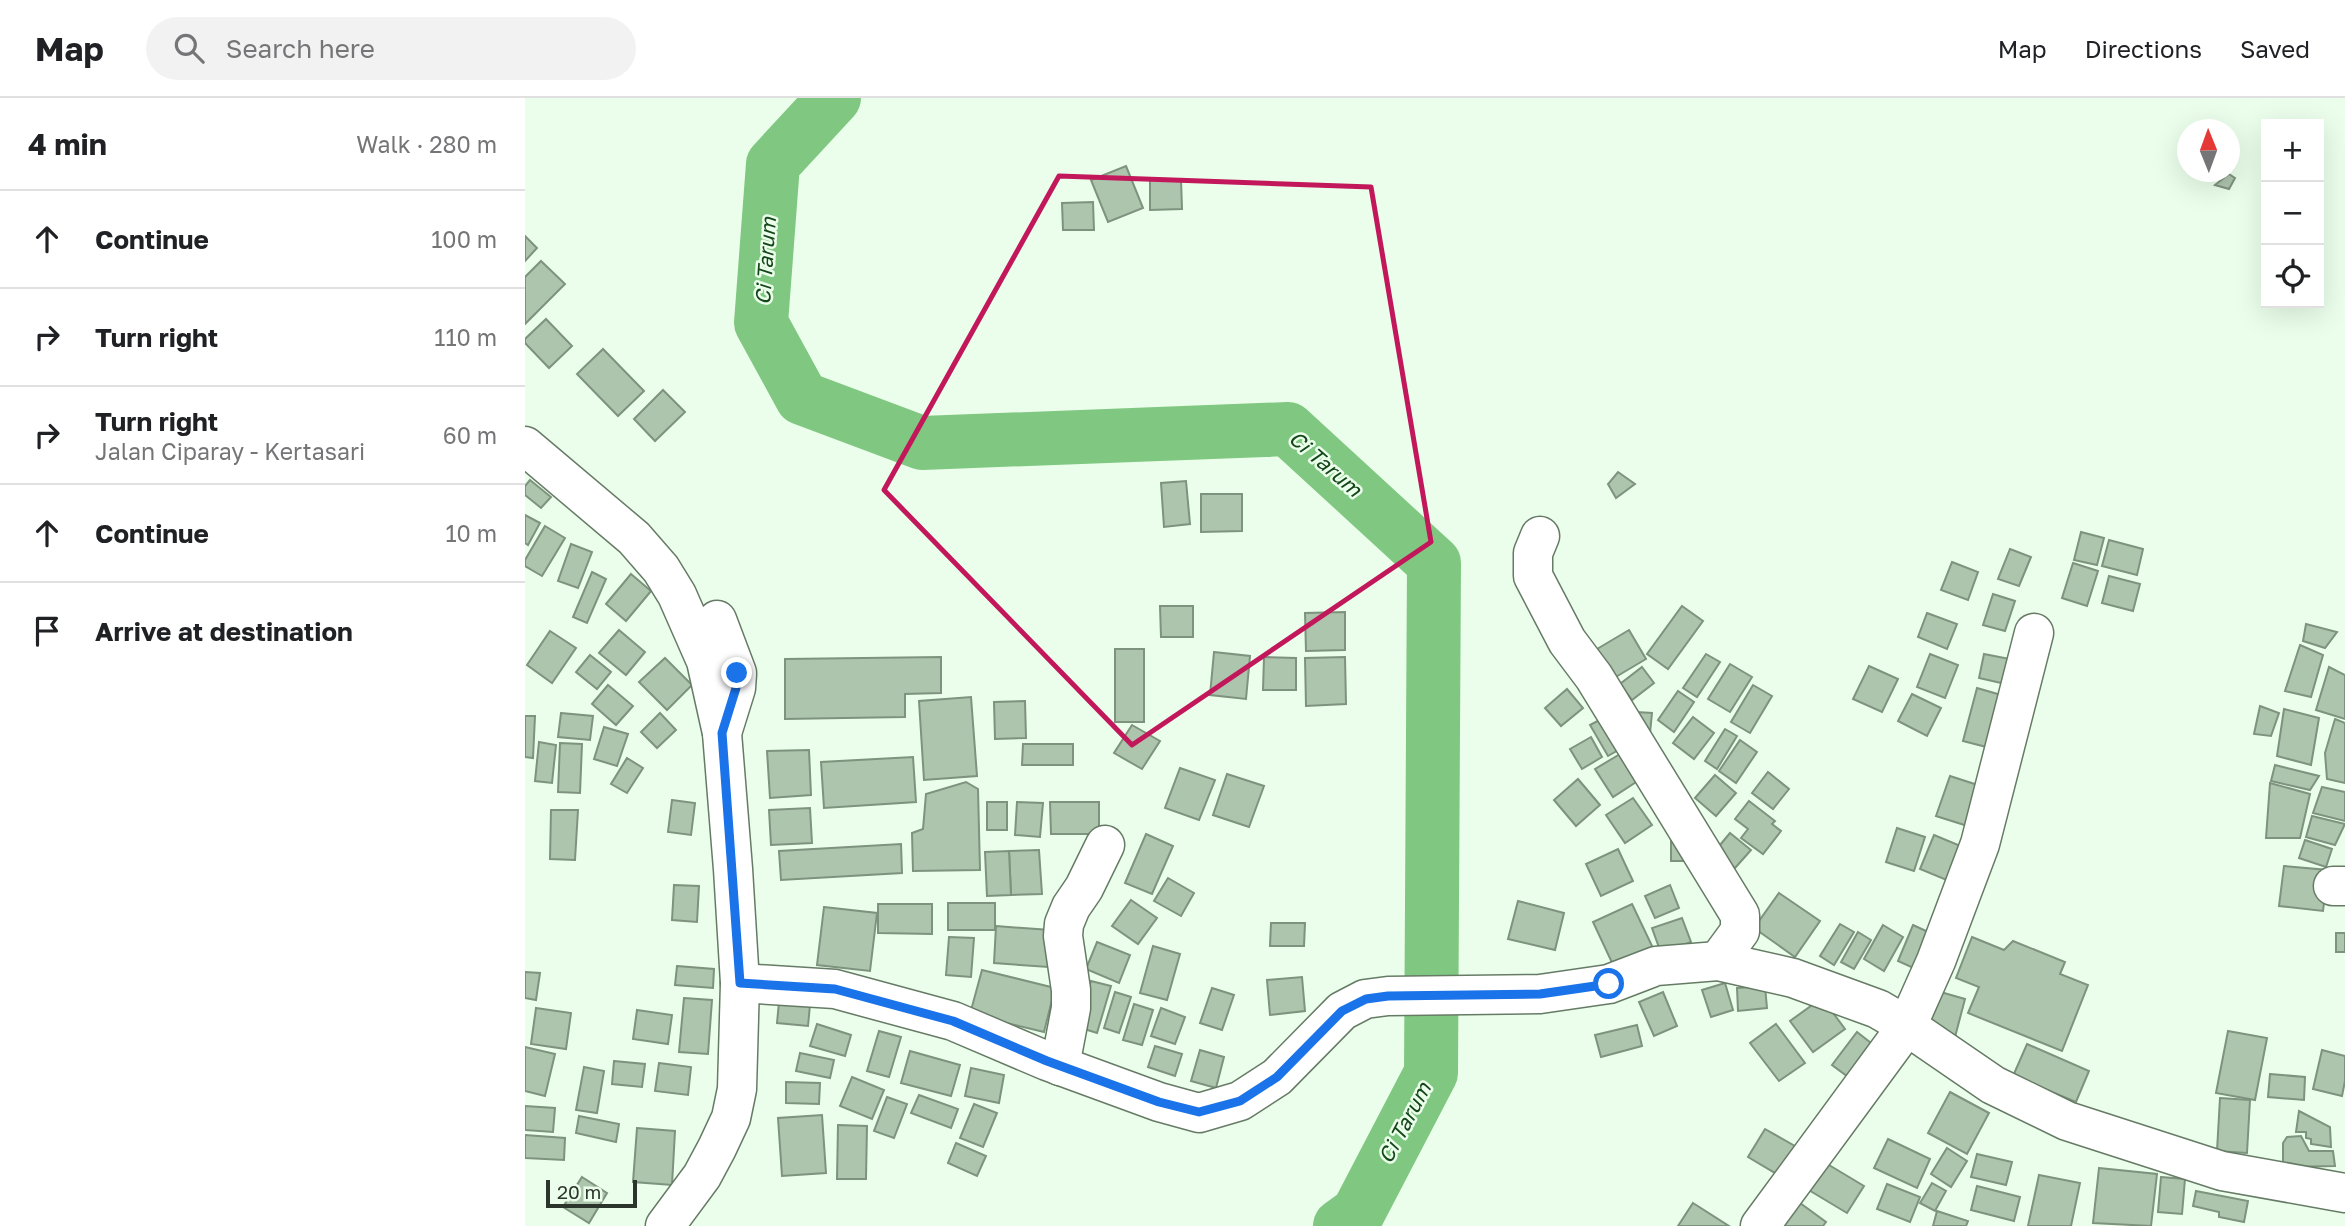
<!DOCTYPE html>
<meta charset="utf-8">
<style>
:root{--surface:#fff;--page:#f2f2f2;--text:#202124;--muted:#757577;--line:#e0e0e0}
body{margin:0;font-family:"Golos Text",sans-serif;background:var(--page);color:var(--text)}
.controls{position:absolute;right:21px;top:21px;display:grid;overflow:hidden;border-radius:0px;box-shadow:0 7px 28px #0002}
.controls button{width:63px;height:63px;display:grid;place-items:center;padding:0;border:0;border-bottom:2px solid var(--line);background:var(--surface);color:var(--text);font:35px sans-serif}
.compass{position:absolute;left:1652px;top:21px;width:63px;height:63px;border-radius:50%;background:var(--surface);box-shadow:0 7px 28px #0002;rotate:359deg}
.scale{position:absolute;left:21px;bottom:18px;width:91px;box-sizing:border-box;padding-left:7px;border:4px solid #2c352c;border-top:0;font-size:19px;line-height:24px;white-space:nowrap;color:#2c352c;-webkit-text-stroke:5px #ebfeeb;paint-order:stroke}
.stop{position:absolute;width:21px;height:21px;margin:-16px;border:5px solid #1a73e8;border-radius:50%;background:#fff}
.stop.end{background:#1a73e8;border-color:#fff;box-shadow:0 2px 7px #0008}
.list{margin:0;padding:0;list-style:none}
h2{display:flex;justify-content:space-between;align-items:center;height:91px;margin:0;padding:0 28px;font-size:30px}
h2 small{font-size:23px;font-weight:400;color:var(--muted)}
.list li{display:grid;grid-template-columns:46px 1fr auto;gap:21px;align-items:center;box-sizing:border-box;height:98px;padding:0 28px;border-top:2px solid var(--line)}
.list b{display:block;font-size:26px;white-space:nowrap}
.list p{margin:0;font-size:23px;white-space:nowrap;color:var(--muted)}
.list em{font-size:23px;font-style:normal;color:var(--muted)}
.icon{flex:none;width:38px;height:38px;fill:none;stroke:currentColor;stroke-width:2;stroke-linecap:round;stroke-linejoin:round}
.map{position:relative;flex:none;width:1820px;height:1128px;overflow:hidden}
header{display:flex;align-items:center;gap:42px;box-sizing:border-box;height:98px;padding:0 35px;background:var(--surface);border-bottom:2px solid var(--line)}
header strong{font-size:33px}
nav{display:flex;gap:38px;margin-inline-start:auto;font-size:24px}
.search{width:490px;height:63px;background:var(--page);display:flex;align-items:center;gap:18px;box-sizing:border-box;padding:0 24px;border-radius:38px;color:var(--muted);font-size:26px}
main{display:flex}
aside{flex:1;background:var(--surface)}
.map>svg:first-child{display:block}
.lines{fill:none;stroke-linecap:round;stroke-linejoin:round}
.river{stroke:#80c881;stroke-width:54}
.building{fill:#adc4ad;stroke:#7d937d;stroke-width:2}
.minor-casing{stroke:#667b65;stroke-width:41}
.major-casing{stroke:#667b65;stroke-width:41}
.minor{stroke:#fff;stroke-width:38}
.major{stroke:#fff;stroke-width:38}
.route{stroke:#1a73e8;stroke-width:9}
.marked{fill:none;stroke:#c2185b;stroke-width:5;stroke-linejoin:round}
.labels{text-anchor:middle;stroke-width:5;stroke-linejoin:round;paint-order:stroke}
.water-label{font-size:21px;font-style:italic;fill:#144618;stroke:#ebfeeb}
</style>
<header>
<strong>Map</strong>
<div class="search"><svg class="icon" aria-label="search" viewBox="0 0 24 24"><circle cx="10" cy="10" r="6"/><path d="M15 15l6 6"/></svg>Search here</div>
<nav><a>Map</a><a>Directions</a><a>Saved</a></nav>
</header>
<main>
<aside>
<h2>4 min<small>Walk · 280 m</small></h2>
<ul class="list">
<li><svg class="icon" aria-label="ahead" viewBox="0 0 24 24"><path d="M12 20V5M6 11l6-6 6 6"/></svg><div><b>Continue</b></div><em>100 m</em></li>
<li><svg class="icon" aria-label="right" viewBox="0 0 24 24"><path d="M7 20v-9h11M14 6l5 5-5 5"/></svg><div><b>Turn right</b></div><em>110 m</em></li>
<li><svg class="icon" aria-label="right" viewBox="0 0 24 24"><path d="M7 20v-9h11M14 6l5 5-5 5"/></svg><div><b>Turn right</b><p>Jalan Ciparay - Kertasari</p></div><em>60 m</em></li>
<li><svg class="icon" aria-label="ahead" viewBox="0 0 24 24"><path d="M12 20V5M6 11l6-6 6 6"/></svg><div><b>Continue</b></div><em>10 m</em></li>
<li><svg class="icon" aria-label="arrive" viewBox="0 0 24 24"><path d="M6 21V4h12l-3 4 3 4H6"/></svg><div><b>Arrive at destination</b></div></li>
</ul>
</aside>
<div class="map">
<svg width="1820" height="1128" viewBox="0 0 1820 1128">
<rect width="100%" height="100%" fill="#ebfeeb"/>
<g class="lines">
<polyline class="river" points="309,0 248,66 236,225 277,300 397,345 763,331 909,465 906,975 833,1115 815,1128"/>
</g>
<g class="building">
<polygon points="601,68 618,110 583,124 566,82"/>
<polygon points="1704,76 1710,80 1704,91 1690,87"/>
<polygon points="656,81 657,111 625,112 625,82"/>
<polygon points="568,104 569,132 538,132 537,105"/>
<polygon points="0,138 12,150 0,163"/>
<polygon points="16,163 40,186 0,226 0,179"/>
<polygon points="21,221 47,248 24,270 0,245 0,241"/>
<polygon points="78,251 119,293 93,318 52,276"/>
<polygon points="138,292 160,314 130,343 109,321"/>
<polygon points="1093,374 1110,386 1091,400 1083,386"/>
<polygon points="5,382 26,399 16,410 0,397 0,388"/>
<polygon points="661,383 665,426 639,429 636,385"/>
<polygon points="676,396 717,396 717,433 676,434"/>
<polygon points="0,417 15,425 3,447 0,445"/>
<polygon points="20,428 40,440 17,478 0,468 0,462"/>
<polygon points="1556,434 1579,440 1572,467 1549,462"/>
<polygon points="1584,442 1618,451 1612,477 1577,468"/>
<polygon points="46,446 67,454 53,490 33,483"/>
<polygon points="1485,451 1506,459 1494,488 1473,481"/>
<polygon points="1427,464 1453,474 1443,502 1416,492"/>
<polygon points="1548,465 1573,473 1562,508 1537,500"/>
<polygon points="67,474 81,481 62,525 48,519"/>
<polygon points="106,476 126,493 101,523 81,506"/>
<polygon points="1584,478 1615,486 1608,513 1577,505"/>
<polygon points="1468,496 1490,503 1480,533 1458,527"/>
<polygon points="635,508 668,508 668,539 636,539"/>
<polygon points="1157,508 1178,523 1143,571 1122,556"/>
<polygon points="820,514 820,552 781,553 780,515"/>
<polygon points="1402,515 1432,526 1422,551 1393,539"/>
<polygon points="1781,526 1812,534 1800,550 1778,543"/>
<polygon points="94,532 120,554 101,577 74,555"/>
<polygon points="1104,532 1121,561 1089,580 1072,551"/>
<polygon points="25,533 51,550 27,585 2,567"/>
<polygon points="1775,547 1798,557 1786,599 1760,593"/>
<rect x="590" y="551" width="29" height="73"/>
<polygon points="689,554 725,558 721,601 685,597"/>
<polygon points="1181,556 1195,564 1172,599 1158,590"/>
<polygon points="1405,556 1433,567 1420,600 1392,589"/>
<polygon points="1459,556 1490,562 1485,587 1454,580"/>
<polygon points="65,557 86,574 72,591 51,574"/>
<polygon points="416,559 416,595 380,596 380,619 260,621 260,561"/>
<polygon points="739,559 771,560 771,592 738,592"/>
<polygon points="820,559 821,606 781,608 780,560"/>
<polygon points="140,560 167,587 142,612 114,584"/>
<polygon points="1205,566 1227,579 1205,614 1183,601"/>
<polygon points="1344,568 1373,581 1357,614 1328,601"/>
<polygon points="1117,569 1129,585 1107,602 1095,586"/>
<polygon points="1804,569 1820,577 1820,621 1791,612"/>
<polygon points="83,587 108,608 91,627 67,606"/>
<polygon points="1228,587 1247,598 1225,635 1206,624"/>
<polygon points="1452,590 1483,599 1469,651 1438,643"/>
<polygon points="1042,591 1058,610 1036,628 1020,610"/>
<polygon points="1153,593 1169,604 1149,634 1133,622"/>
<polygon points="1387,596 1416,610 1402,638 1373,623"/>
<polygon points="446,599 452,678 399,682 394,603"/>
<polygon points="500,603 501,640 470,641 469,604"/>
<polygon points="1735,608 1754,615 1746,638 1729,636"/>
<polygon points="1759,611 1794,620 1786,667 1752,658"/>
<polygon points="1111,614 1127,615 1125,635"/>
<polygon points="36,615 68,618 65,642 33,639"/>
<polygon points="135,615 151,632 132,650 116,634"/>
<polygon points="1086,616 1104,646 1083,658 1065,627"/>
<polygon points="0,618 10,618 8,660 0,659"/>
<polygon points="1168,619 1189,635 1169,661 1148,645"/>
<polygon points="1810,621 1820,625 1820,685 1802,681 1800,655"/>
<polygon points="607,627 635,643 617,671 589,655"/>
<polygon points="79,629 103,636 92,668 69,661"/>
<polygon points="1200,631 1212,638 1192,671 1180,663"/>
<polygon points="1066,639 1077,659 1057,671 1045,651"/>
<polygon points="1215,642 1232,654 1211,685 1194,673"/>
<polygon points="14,644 31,647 27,685 10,683"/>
<polygon points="35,645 57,646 55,695 33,694"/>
<polygon points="498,646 548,646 548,667 497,667"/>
<polygon points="1105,650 1122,677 1088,699 1070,671"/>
<polygon points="284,652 286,697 245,700 242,653"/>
<polygon points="388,659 391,704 299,710 296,664"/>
<polygon points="102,660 118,670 102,695 86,686"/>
<polygon points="1750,667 1794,678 1785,692 1746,683"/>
<polygon points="655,670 690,682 674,722 640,710"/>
<polygon points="1243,674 1264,691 1248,711 1227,695"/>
<polygon points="702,676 739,688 724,729 688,717"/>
<polygon points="1190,677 1211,695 1191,718 1170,700"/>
<polygon points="1425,678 1465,691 1452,731 1411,718"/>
<polygon points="1053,681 1075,707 1051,728 1029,702"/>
<polygon points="441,684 453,691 455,772 388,773 387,735 398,731 401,696"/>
<polygon points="1745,685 1785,696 1775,740 1741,740"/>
<polygon points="1797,689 1820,694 1820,723 1788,715"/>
<polygon points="1108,700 1127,727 1100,745 1081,717"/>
<polygon points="147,702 170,705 166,737 143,734"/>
<polygon points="1224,703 1250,723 1247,726 1256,733 1238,756 1216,740 1223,731 1210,721"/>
<rect x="462" y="704" width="20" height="28"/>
<polygon points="492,704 518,705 515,739 490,737"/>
<polygon points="525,704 574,704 574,736 526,736"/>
<polygon points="285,710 287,745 246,747 244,712"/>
<polygon points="26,712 53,712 50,762 25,761"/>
<polygon points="1787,718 1820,726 1810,747 1781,739"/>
<polygon points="1372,730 1400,739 1389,773 1361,764"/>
<polygon points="1205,735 1226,752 1210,770 1190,753"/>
<polygon points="621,736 648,748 627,796 600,785"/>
<polygon points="1409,737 1438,749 1424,783 1395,771"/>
<polygon points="1146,739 1163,763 1146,763"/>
<polygon points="1780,742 1807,751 1801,769 1774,760"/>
<polygon points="376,746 377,775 256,782 254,753"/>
<polygon points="1093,751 1108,783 1076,798 1061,766"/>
<polygon points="514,752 517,796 486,797 484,753"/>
<polygon points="484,753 486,797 462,798 460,754"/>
<polygon points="1759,768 1803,772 1798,813 1754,808"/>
<polygon points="643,780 669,795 656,818 629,803"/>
<polygon points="149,787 174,788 172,824 147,822"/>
<polygon points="1145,787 1154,810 1130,820 1120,798"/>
<polygon points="1254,795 1295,823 1270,859 1229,830"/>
<polygon points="606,802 632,820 613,846 587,828"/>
<polygon points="993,803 1039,815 1030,852 983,841"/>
<rect x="423" y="805" width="47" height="27"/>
<polygon points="353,806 407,806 407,836 353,835"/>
<polygon points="1107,806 1128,850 1089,869 1068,824"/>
<polygon points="299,809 352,815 345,873 292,867"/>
<polygon points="1157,820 1166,844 1136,855 1127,830"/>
<polygon points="746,825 780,825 779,848 745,848"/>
<polygon points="1315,826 1329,834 1309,867 1295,858"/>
<polygon points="1358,827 1378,839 1359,873 1339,861"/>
<polygon points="1388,827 1412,838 1395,873 1373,863"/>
<polygon points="471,828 525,832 523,869 469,865"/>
<polygon points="1333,834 1346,842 1329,871 1316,864"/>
<rect x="1811" y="835" width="9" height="19"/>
<polygon points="424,839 449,840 446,879 421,877"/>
<polygon points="1447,839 1479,852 1488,843 1540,864 1535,876 1563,887 1537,953 1443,915 1454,889 1431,880"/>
<polygon points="572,844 605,857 594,885 561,871"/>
<polygon points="628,848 655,856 642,902 615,895"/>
<polygon points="152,868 189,871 188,890 150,887"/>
<polygon points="457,872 530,890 519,934 445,916"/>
<polygon points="0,874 15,875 11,902 0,900"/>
<polygon points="777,879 780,913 745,917 742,882"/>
<polygon points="566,883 586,888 572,935 553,929"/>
<polygon points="1200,885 1208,912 1186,919 1177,892"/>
<polygon points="1240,888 1242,910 1213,913 1212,890"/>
<polygon points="687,890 709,897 697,932 675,925"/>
<polygon points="1412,893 1440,901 1430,939 1402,932"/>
<polygon points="590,894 606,899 594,935 579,930"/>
<polygon points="1138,894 1152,928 1129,938 1114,904"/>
<polygon points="159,900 187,902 183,956 154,954"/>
<polygon points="1297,900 1320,931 1288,954 1265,923"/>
<polygon points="254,904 285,907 283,928 252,925"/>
<polygon points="609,906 628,912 617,947 598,942"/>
<polygon points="11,910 46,915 41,951 6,946"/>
<polygon points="636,910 660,919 650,946 626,938"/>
<polygon points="112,912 147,917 143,946 108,941"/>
<polygon points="292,926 326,937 320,958 285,948"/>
<polygon points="1251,926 1280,965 1254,983 1225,945"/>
<polygon points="1112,927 1117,948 1076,959 1070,937"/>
<polygon points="354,933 376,939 364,979 342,973"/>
<polygon points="1703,933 1742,940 1730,1002 1691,995"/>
<polygon points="1332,934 1355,952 1330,984 1307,967"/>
<polygon points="1502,946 1564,973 1551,1004 1488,978"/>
<polygon points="630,948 657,956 650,978 623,969"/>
<polygon points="0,949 30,956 20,998 0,993"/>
<polygon points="675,952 699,959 691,990 666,983"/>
<polygon points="1797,952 1820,958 1820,983 1817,998 1788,991"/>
<polygon points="385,953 435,967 426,998 376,985"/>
<polygon points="275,955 309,962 305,980 271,973"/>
<polygon points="89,963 120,966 117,989 87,986"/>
<polygon points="134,965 166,969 163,997 130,993"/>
<polygon points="59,969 79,973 72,1015 51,1012"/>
<polygon points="446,970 479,977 474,1005 440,998"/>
<polygon points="1745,976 1780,979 1779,1002 1743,999"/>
<polygon points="327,979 359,992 347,1021 315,1008"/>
<polygon points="261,984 295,985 294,1006 261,1005"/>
<polygon points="1425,994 1464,1015 1442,1056 1403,1035"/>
<polygon points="394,997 433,1011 426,1030 386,1015"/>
<polygon points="362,999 382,1006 369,1040 349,1033"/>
<polygon points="1695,1000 1725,1002 1722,1055 1692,1053"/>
<polygon points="449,1006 472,1015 458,1049 435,1040"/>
<polygon points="0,1008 30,1010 28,1034 0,1032"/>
<polygon points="1774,1013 1805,1029 1806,1049 1786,1046 1786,1041 1781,1040 1781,1034 1771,1034"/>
<polygon points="297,1017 301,1075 257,1078 253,1020"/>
<polygon points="54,1018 94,1026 91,1044 51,1035"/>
<polygon points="313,1027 342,1028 341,1081 312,1081"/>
<polygon points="112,1030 150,1033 147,1087 108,1084"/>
<polygon points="1240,1031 1277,1052 1260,1081 1223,1059"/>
<polygon points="0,1037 40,1040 39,1062 0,1060"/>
<polygon points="1776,1038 1784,1053 1808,1053 1810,1068 1758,1069 1758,1045 1762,1039"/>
<polygon points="1363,1041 1405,1061 1392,1090 1349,1070"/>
<polygon points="431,1045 461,1058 452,1078 423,1065"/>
<polygon points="1422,1050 1442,1063 1426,1089 1406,1076"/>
<polygon points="1452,1056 1487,1064 1481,1087 1446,1079"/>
<polygon points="1299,1064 1339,1088 1322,1115 1282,1091"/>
<polygon points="1574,1070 1632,1076 1626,1128 1568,1125"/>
<polygon points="1514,1077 1555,1085 1546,1128 1503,1128"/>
<polygon points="57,1079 82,1095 64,1125 38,1109"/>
<polygon points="1636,1079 1660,1081 1657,1116 1633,1114"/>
<polygon points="1407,1085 1421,1093 1410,1113 1395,1105"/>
<polygon points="1362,1086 1395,1099 1385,1124 1352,1111"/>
<polygon points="1452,1088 1495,1099 1489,1123 1446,1112"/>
<polygon points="1671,1093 1723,1103 1719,1124 1694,1119 1694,1114 1668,1108"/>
<polygon points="1271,1102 1301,1124 1298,1128 1252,1128"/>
<polygon points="1168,1105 1204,1128 1153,1128"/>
<polygon points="1412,1113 1443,1123 1441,1128 1408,1128"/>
</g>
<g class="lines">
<g class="minor-casing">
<g id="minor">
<polyline points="1015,438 1008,455 1008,478 1042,543 1069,579 1215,817 1215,833 1193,863"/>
<polyline points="192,522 212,575 211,590 197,635"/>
<polyline points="1808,788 1820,788"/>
<polyline points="215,885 310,891 428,923 522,963 634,1004 674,1015 715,1003 752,979 817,913 840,901 863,898 1015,896 1084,886 1131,868 1193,863 1268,880 1353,911 1382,928 1468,987 1542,1023 1697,1073 1820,1095"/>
<polyline points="535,968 546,910 546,892 538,838 539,826 546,809 559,790 580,747"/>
<polyline points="1235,1128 1382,928 1411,863 1455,746 1509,535"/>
</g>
</g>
<g class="major-casing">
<polyline id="major" points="0,348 109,440 136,471 152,497 181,563 197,635 208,771 215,885 212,991 206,1020 192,1050 177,1078 140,1128"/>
</g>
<use href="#minor" class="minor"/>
<use href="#major" class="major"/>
</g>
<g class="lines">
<polyline class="route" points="212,575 211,590 197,635 215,885 310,891 428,923 522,963 634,1004 674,1014 715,1003 752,979 817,913 841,901 863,898 1015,896 1084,886"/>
</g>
<path class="marked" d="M 534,78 L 846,89 L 906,444 L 607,647 L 359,392 Z"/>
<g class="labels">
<g class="water-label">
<text transform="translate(241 163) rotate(-86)" y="7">Ci Tarum</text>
<text transform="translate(800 366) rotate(41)" y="7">Ci Tarum</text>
<text transform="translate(880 1025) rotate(-62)" y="7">Ci Tarum</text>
</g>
</g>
</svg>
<div class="controls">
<button>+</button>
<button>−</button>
<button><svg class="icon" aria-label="locate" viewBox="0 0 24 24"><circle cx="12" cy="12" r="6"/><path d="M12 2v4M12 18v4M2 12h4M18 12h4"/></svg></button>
</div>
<svg class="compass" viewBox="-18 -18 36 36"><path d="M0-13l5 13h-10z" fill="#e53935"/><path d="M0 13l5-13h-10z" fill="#757577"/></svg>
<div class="scale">20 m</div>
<div class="stop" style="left:1084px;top:886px"></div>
<div class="stop end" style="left:212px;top:575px"></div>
</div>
</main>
